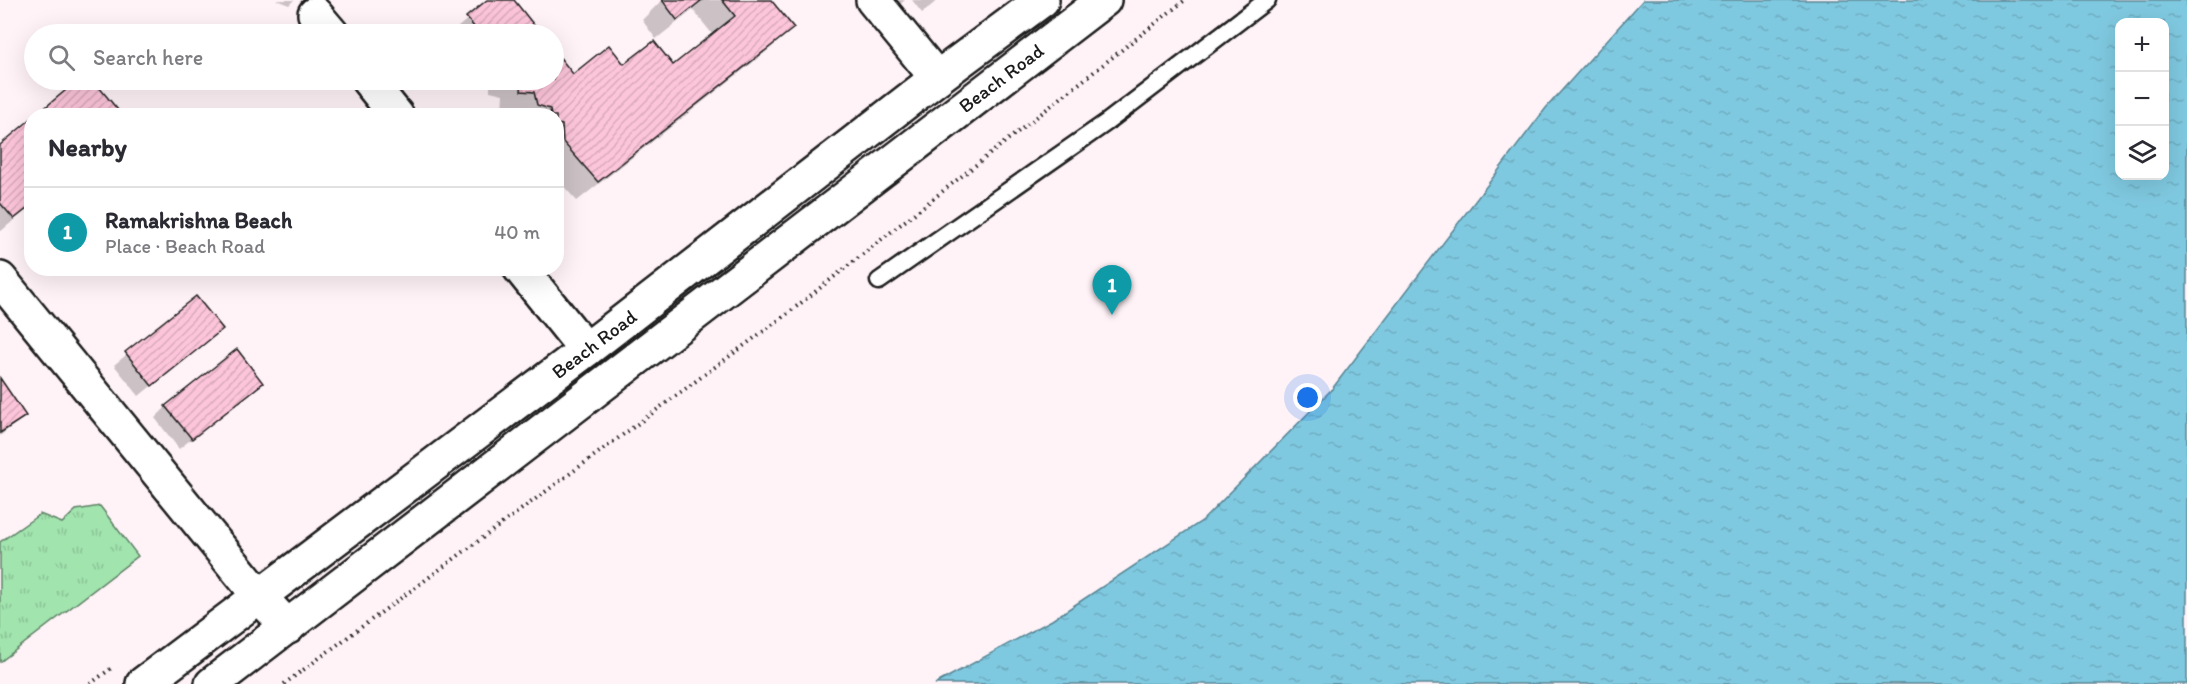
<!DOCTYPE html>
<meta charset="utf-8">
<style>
:root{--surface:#fff;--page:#f2f2f3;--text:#2b2b33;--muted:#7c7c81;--line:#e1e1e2;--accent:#ea580c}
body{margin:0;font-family:Itim,sans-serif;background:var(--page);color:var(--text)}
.controls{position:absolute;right:18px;top:18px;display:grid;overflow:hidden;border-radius:12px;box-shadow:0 6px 24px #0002}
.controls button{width:54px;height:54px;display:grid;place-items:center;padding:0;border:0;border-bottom:2px solid var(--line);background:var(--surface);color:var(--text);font:30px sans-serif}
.you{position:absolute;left:1308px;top:398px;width:21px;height:21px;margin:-15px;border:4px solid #fff;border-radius:50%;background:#1a73e8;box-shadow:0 0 0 9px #1a73e833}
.badge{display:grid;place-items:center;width:39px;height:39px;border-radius:50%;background:var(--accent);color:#fff;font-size:20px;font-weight:700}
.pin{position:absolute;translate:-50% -50px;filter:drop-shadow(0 2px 3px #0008)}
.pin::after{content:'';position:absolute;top:32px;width:21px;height:18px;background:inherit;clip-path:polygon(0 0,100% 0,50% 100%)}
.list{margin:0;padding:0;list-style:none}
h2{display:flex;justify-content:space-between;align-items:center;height:78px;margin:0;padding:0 24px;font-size:26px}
h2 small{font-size:20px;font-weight:400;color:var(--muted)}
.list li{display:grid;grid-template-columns:39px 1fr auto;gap:18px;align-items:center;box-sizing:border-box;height:90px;padding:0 24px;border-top:2px solid var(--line)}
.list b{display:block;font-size:22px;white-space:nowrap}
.list p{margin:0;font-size:20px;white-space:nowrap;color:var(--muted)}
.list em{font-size:20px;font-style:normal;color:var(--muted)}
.icon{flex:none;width:33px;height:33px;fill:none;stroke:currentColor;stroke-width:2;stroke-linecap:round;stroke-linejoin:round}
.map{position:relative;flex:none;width:2187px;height:684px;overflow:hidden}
.search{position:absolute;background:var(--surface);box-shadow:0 6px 24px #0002;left:24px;top:24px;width:540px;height:66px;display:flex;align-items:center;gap:15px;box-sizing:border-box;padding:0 21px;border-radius:33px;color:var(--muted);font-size:22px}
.panel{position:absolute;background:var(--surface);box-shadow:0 6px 24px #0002;left:24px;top:108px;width:540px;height:168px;border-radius:24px}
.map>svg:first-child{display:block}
.grass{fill:url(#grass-tufts);stroke:#5e8065;stroke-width:1.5}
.water{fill:url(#water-ripples);stroke:#578492;stroke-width:1.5;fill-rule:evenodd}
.shadow{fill:#0003}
.building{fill:url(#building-hatch);stroke:#1c1c1c;stroke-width:1.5}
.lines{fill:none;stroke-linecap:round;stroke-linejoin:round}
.lane-casing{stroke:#1c1c1c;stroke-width:21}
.street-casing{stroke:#1c1c1c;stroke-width:38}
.primary-casing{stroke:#1c1c1c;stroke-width:38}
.path{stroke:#1c1c1c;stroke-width:4;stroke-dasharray:1.5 4.5;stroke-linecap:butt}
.lane{stroke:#fff;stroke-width:16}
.street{stroke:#fff;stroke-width:33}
.primary{stroke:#fff;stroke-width:33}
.labels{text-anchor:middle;stroke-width:4.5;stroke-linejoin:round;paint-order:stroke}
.street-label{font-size:20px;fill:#1c1c1c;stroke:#fff}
</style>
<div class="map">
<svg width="2187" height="684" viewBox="0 0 2187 684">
<defs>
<pattern id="grass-tufts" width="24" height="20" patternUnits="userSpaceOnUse" patternTransform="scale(1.5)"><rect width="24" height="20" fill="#a1e4ae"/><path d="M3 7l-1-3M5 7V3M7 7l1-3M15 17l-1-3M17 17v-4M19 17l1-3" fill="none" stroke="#8ac395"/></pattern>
<pattern id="water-ripples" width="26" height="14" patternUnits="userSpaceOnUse" patternTransform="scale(1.5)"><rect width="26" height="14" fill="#7fc9e0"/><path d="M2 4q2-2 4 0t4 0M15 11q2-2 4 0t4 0" fill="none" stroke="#6dacc0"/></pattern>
<pattern id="building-hatch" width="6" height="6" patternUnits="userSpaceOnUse" patternTransform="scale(1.5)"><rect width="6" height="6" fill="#fdc5da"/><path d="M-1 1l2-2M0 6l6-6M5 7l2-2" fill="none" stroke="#d8a9ba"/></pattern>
</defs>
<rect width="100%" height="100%" fill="#fff3f8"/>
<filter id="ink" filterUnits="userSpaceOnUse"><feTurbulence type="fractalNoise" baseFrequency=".0167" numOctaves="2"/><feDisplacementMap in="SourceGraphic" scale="12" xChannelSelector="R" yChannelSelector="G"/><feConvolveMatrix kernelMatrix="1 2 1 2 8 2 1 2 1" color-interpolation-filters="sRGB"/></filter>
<g filter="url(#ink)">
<polygon class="grass" points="100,506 138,556 0,662 0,542 40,514 62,523 76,510"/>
<path class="water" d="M 1643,0 L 2187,0 L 2187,684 L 935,684 L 1052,620 L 1202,521 L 1332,389 L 1546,108 ZM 2120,22 L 2164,22 L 2164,176 L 2120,176 Z"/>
<g class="shadow">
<polygon points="276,0 294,0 289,5"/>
<polygon points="490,0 512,0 539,34 450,34"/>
<polygon points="662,0 769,0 792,28 771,48 577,201 556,178 556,116 515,116 514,111 502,111 503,94 490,91 490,80 554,80 554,52 573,76 624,67 673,67 713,35 693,10 656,39 642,20"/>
<polygon points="883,0 905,0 892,11"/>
<polygon points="912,0 938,0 922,13"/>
<polygon points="0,147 32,205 0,232"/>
<polygon points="195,298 221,329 139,396 114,365"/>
<polygon points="0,380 24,416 0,436"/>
<polygon points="261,383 179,449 155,418 166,407"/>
</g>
<g class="building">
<polygon points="487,0 514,0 541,34 480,34 466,17"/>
<polygon points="662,0 702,0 677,20"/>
<polygon points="722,0 771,0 794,28 598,182 563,142 562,125 556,124 556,116 551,116 550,109 537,105 534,92 521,91 522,80 554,80 554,50 573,74 609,45 624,64 654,41 673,65 735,16"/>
<polygon points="78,80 93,80 123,116 35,116"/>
<polygon points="32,118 32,205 14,219 0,203 0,145"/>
<polygon points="196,296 223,329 152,386 125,352"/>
<polygon points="237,349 263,383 192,439 165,406"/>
<polygon points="0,378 26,416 0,433"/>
</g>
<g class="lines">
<g class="lane-casing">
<polyline id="lane" points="879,281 1107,122 1267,0"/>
</g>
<g class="street-casing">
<g id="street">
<polyline points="873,0 937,78"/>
<polyline points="315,14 332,34"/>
<polyline points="368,80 397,116"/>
<polyline points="520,268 586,350"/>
<polyline points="0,279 259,596 288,627"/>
</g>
</g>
<g class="primary-casing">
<g id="primary">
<polyline points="143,684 586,350 937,78 1042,0"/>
<polyline points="212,684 1104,0"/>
</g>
</g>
<g class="path">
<polyline points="90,684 113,667"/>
<polyline points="284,684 787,314 1185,0"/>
</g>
<use href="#lane" class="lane"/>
<use href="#street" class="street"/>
<use href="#primary" class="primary"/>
</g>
</g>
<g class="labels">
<g class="street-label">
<text transform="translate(1001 78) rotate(-37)" y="7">Beach Road</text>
<text transform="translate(594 344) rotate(-37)" y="7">Beach Road</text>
</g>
</g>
</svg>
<div class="controls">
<button>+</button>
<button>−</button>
<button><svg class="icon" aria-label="layers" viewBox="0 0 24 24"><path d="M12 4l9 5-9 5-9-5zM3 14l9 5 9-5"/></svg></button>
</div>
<div class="you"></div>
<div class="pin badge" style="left:1112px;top:315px;background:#0f9aa8">1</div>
<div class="search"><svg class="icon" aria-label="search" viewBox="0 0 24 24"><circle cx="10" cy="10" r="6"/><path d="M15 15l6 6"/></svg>Search here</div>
<section class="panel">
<h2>Nearby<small></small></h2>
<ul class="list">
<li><span class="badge" style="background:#0f9aa8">1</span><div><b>Ramakrishna Beach</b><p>Place · Beach Road</p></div><em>40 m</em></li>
</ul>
</section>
</div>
